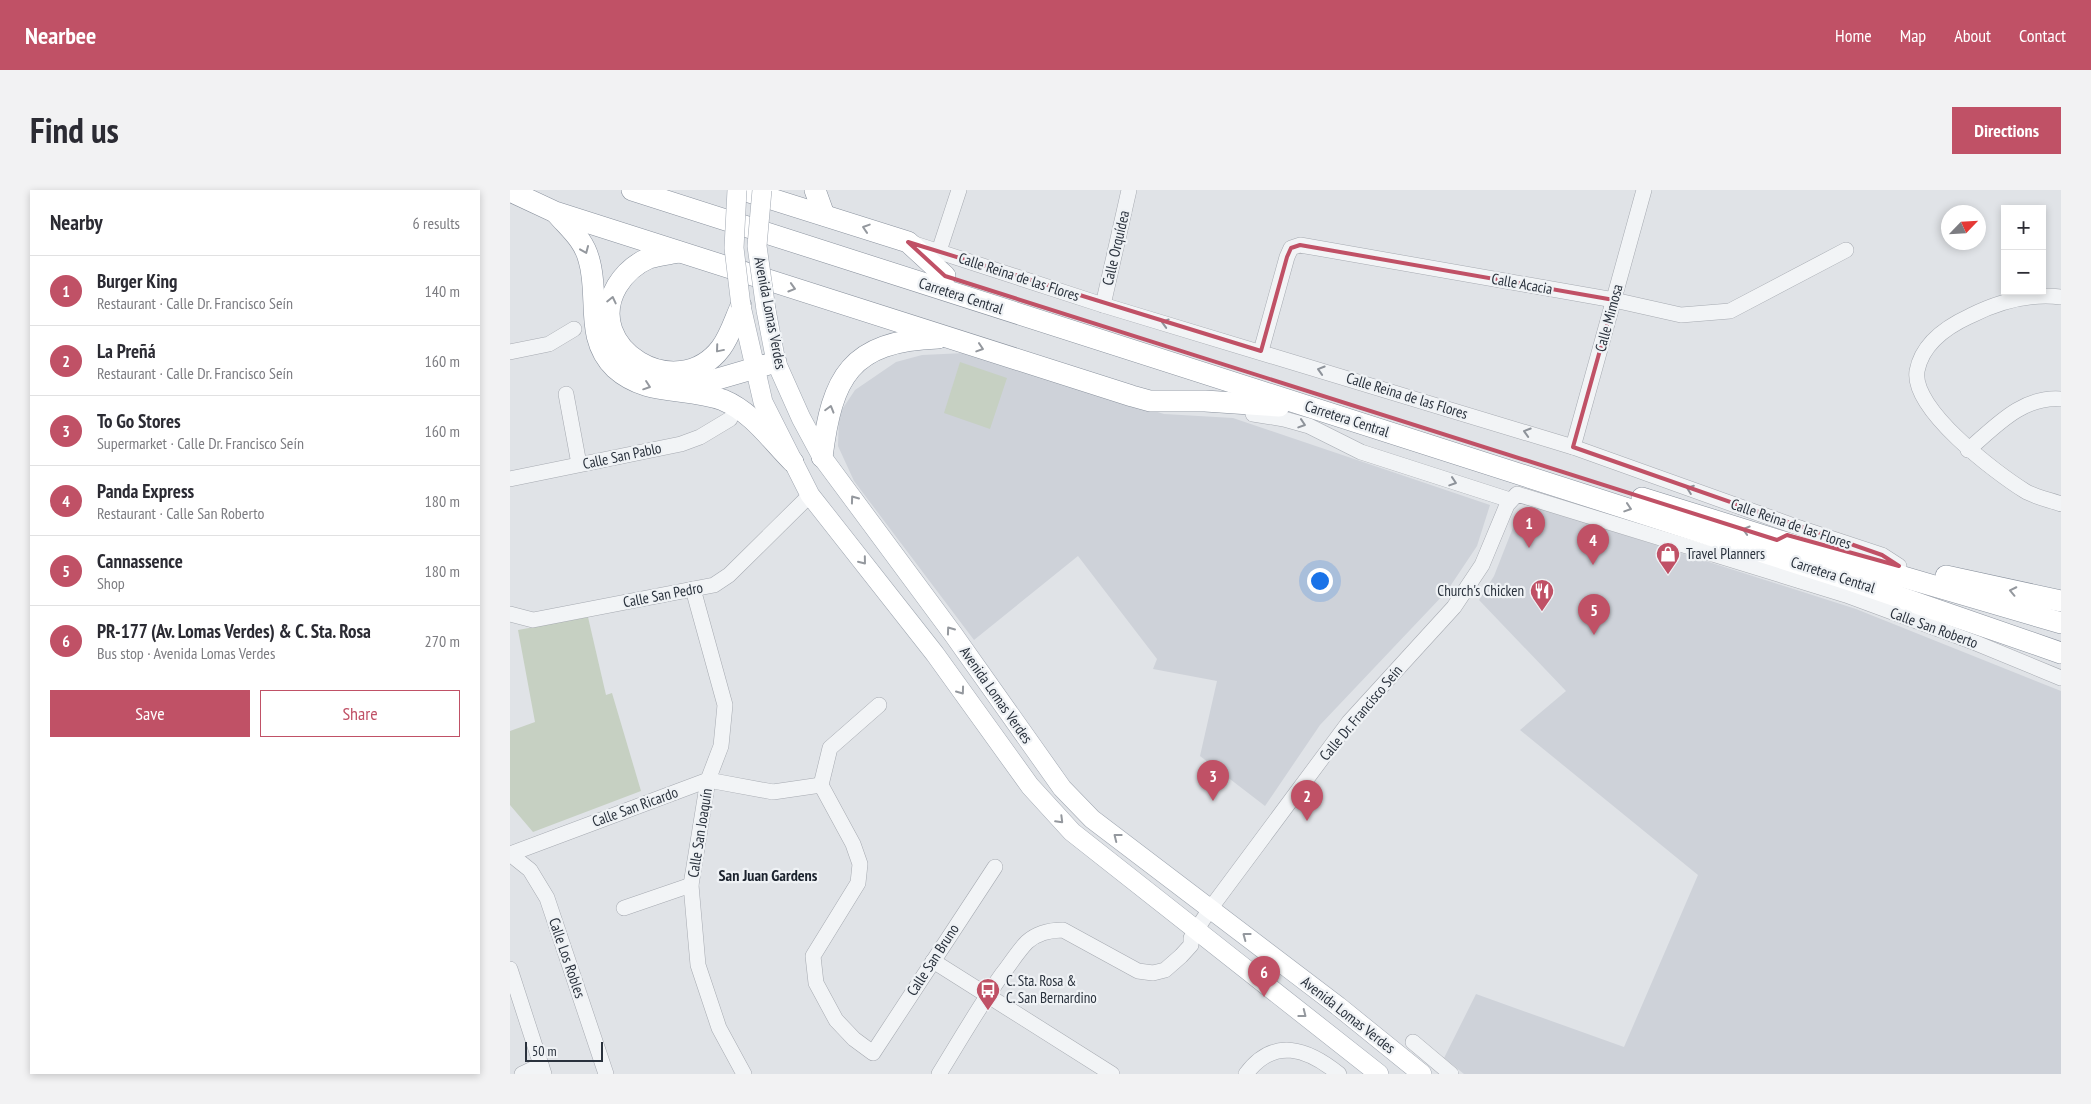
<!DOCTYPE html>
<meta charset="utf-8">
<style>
:root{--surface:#fff;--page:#f2f2f3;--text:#2b2b33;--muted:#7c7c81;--line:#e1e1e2;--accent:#c05166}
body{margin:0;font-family:"PT Sans Narrow",sans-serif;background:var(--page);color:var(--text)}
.controls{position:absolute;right:15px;top:15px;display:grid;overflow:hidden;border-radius:0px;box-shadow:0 2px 8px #0003}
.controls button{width:45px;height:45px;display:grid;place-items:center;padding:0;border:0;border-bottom:1px solid var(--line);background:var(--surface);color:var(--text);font:25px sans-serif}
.compass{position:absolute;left:1431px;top:15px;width:45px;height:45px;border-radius:50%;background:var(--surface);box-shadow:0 2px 8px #0003;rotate:65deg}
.scale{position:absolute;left:15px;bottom:12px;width:78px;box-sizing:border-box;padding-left:5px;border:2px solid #2a323d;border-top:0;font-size:14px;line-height:18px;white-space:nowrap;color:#2a323d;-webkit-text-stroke:4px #eff2f5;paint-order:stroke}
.you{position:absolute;left:809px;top:390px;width:18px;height:18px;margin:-12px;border:4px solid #fff;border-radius:50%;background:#1a73e8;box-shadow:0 0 0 8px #1a73e833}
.badge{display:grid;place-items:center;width:32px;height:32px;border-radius:50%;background:var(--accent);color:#fff;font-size:16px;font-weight:700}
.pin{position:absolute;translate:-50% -41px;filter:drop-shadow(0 1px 2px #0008)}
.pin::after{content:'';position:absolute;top:26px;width:18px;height:15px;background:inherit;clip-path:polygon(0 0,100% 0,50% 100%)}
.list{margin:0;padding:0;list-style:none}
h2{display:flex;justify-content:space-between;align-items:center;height:65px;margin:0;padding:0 20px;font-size:21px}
h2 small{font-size:16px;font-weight:400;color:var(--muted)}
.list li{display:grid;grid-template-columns:32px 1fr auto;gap:15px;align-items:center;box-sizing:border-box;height:70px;padding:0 20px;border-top:1px solid var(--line)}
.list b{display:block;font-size:19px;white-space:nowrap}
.list p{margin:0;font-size:16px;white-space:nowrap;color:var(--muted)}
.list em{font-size:16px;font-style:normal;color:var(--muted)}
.actions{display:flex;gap:10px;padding:15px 20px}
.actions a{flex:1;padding:11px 0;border:1px solid var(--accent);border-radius:0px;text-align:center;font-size:18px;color:var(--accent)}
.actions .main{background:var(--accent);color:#fff}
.map{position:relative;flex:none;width:1551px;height:884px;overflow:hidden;border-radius:0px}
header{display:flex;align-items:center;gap:30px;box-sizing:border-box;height:70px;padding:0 25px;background:var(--accent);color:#fff}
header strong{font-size:24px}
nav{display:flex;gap:28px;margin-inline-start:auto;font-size:18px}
.intro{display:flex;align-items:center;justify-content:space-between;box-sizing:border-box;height:120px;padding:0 30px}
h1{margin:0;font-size:35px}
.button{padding:12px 22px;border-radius:0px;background:var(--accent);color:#fff;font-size:18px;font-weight:700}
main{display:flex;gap:30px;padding:0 30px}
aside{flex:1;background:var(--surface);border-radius:0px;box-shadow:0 2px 8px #0003}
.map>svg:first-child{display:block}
.built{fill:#ced2d9}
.green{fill:#c6d0c2}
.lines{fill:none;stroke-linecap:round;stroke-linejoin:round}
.minor-casing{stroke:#a6aab1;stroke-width:16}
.major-casing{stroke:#a1a8b2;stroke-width:20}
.highway-casing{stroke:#89919d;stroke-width:22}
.minor{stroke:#f2f4f6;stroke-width:15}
.major{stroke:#fff;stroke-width:19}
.highway{stroke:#fff;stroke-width:21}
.major-bridge-casing{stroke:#a1a8b2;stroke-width:20;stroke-linecap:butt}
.major-bridge{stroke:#fff;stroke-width:19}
.oneway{stroke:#94989e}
.oneway2{stroke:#8e939a}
.marked{fill:none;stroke:#c05166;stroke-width:4;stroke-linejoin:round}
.labels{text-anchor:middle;stroke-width:4.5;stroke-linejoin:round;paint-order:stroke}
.street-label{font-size:15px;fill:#2a323d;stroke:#eff2f5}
.poi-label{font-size:15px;fill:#2a323d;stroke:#eff2f5;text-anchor:start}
.neighbourhood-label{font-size:16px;font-weight:bold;fill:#1c232e;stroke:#eff2f5}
</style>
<header>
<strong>Nearbee</strong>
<nav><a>Home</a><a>Map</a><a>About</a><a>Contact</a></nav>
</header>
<div class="intro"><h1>Find us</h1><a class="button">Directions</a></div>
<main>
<aside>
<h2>Nearby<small>6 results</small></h2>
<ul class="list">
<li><span class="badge">1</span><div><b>Burger King</b><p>Restaurant · Calle Dr. Francisco Seín</p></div><em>140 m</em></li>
<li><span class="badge">2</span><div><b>La Preñá</b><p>Restaurant · Calle Dr. Francisco Seín</p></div><em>160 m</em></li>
<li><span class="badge">3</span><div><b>To Go Stores</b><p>Supermarket · Calle Dr. Francisco Seín</p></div><em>160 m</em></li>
<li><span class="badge">4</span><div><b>Panda Express</b><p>Restaurant · Calle San Roberto</p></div><em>180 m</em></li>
<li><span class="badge">5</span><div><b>Cannassence</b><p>Shop</p></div><em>180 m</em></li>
<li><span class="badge">6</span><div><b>PR-177 (Av. Lomas Verdes) &amp; C. Sta. Rosa</b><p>Bus stop · Avenida Lomas Verdes</p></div><em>270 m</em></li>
</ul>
<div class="actions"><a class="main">Save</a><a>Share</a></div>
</aside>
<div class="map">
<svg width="1551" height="884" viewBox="0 0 1551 884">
<rect width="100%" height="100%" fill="#e0e3e7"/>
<g class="built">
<polygon points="455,163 654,224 723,228 980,315 967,356 937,401 810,535 755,616 690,566 707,491 643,479 647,469 568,366 464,450 344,291 328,256 329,224 345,200 386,172 412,165"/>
<polygon points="1027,317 1346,419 1551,501 1551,884 954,884 934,868 966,804 1114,857 1188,685 1010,540 1056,501 969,410 984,386 1008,325 1022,329"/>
</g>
<g class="green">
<polygon points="450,172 497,188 480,239 434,223"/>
<polygon points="78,427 96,505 102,503 131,601 23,642 0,615 0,541 25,532 8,440"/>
</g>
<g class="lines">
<g class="minor-casing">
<g id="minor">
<polyline points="402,53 593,115 1063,257 1284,336 1372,365 1389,376"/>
<polyline points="429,61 449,0"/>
<path d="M 1551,107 C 1519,103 1488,112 1460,126 C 1436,137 1412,154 1407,181 C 1401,219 1486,283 1515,301 C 1525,307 1540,310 1551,314"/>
<polyline points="593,115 619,0"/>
<polyline points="751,161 777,67 781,58 790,55 1104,110 1171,125 1220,121 1336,60"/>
<polyline points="0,162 39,154 64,139"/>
<polyline points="56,204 69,274"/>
<polyline points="743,224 774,229 799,236 851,262 1000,310"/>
<polyline points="1063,257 1134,0"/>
<path d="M 1458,260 C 1486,236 1512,206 1551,209"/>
<polyline points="0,289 171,254 190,247 220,229"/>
<polyline points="183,399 215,515 211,556 198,590 181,695 188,775 209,838 234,884"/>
<polyline points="0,424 23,430 204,395 219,385 300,305"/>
<polyline points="369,515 320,558 311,595 343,654 350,674 348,693 303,766 306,793 326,830 344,849 363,863 485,677"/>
<polyline points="0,664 198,590 263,602 311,595"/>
<polyline points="0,664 20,680 37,708 96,884"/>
<polyline points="114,718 181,695"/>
<polyline points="423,771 602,884"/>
<polyline points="0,779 34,884"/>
<polyline points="903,852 941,884"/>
<polyline points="12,884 31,875"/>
<path d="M 429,884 C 450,850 470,815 493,783 C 501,773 508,761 517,752 C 527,743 540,740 553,740 L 628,781 L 643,783 L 655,780 L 671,766 L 681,755 L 681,748 L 700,719 L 839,532 L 944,417 L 972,375 L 997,315 L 1007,304 L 1336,405 L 1466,453 L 1551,488"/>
<path d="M 736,884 C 764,846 798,859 829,884"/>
</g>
</g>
<g class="major-casing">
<g id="major">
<polyline points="231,116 253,212 300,305 425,464 520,596 562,642 869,884"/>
<polyline points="256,120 266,172 291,228 312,267 443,444 552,598 582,629 828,816 912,884"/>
</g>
</g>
<g class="highway-casing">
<g id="highway">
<polyline points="122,0 1340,390 1551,463"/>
<polyline points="233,0 398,52 435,86"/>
<polyline points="305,0 314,25"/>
<polyline points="0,1 45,22 622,206 640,211 695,211 769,216"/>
<path d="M 47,24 C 60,39 74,50 79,70 C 90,107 74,148 105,178 C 137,207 176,196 213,210 C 242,222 261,250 283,272"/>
<path d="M 169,62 C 159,64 148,65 139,68 C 125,74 115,83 107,96 C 71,158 167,216 211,158 C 220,146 225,129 231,116"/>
<polyline points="173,199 266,172"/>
<path d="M 312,267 C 322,187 340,151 428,148"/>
<polyline points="1132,308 1267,350 1551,433"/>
<polyline points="1436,386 1551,411"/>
</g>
</g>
<use href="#minor" class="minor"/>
<use href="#major" class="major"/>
<use href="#highway" class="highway"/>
<g class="major-bridge-casing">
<g id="major-bridge">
<polyline points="227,0 224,58 231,116"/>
<polyline points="252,0 247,56 256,120"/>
</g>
</g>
<use href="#major-bridge" class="major-bridge"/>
</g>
<defs><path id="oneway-chevron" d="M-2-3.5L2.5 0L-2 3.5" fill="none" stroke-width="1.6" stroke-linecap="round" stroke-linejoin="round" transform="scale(1.25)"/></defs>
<g class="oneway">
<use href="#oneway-chevron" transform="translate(356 38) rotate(-162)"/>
<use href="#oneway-chevron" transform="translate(75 60) rotate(67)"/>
<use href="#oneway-chevron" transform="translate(282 98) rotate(17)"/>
<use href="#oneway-chevron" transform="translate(102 110) rotate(-77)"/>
<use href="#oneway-chevron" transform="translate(470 158) rotate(18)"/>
<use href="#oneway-chevron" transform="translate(209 159) rotate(130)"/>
<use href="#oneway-chevron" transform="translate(137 196) rotate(19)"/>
<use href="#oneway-chevron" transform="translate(320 219) rotate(-74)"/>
<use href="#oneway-chevron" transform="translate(344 309) rotate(-126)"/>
<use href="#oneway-chevron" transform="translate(1118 318) rotate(18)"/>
<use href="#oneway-chevron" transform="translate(1236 340) rotate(-163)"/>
<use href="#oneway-chevron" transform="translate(353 371) rotate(51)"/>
<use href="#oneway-chevron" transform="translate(1503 401) rotate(-168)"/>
<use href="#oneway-chevron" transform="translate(440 440) rotate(-126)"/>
<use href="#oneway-chevron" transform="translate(451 501) rotate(54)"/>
<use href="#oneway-chevron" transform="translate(550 630) rotate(45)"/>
<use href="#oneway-chevron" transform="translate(607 647) rotate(-142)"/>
<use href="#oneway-chevron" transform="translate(736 746) rotate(-143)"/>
<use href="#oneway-chevron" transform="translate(793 824) rotate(38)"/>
</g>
<g class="oneway2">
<use href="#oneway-chevron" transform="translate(655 133) rotate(-164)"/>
<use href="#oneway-chevron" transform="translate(811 180) rotate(-163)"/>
<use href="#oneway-chevron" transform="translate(792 234) rotate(18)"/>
<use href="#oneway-chevron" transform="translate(1017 242) rotate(-163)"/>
<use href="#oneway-chevron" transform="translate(943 292) rotate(18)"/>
<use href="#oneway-chevron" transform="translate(1180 299) rotate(-160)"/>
</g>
<path class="marked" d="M 398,52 L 751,161 L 777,67 L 781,58 L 790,55 L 1104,110 L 1063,257 L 1372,365 L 1389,376 L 1277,345 L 1267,350 L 435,86 Z"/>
<defs>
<g id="shop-pin" transform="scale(1.25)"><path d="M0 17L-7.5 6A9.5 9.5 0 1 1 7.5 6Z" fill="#c05166" stroke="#eff2f5"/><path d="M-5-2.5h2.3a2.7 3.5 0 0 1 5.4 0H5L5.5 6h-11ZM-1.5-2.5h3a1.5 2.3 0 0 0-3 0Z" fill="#fff"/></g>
<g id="restaurant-pin" transform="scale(1.25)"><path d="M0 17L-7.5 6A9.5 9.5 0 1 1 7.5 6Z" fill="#c05166" stroke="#eff2f5"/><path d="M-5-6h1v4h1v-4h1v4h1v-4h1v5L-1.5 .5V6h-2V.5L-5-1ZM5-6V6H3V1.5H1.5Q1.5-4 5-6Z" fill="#fff"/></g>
<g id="bus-pin" transform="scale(1.25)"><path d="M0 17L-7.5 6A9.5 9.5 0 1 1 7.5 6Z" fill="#c05166" stroke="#eff2f5"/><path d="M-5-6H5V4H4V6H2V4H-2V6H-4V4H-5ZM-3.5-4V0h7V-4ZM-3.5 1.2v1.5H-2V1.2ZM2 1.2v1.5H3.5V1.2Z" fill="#fff"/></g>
</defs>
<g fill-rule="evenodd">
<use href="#shop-pin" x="1158" y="364"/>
<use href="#restaurant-pin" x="1032" y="401"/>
<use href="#bus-pin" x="478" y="800"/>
</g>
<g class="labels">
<g class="street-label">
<text transform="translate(606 58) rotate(-77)" y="5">Calle Orquídea</text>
<text transform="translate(509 87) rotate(18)" y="5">Calle Reina de las Flores</text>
<text transform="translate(1012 94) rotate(10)" y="5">Calle Acacia</text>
<text transform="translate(451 106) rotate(18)" y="5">Carretera Central</text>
<text transform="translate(260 123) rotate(79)" y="5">Avenida Lomas Verdes</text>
<text transform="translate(1099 128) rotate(-75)" y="5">Calle Mimosa</text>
<text transform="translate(897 206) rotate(17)" y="5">Calle Reina de las Flores</text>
<text transform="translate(837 229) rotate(18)" y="5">Carretera Central</text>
<text transform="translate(112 266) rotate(-12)" y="5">Calle San Pablo</text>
<text transform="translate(1281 334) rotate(19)" y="5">Calle Reina de las Flores</text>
<text transform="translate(1323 385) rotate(18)" y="5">Carretera Central</text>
<text transform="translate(153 405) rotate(-11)" y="5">Calle San Pedro</text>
<text transform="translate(1424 438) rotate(20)" y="5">Calle San Roberto</text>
<text transform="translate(486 505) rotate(55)" y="5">Avenida Lomas Verdes</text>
<text transform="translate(851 523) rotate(-50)" y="5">Calle Dr. Francisco Seín</text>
<text transform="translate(125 617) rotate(-20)" y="5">Calle San Ricardo</text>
<text transform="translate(190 643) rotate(-81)" y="5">Calle San Joaquín</text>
<text transform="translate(57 768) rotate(71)" y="5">Calle Los Robles</text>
<text transform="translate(423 770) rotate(-57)" y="5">Calle San Bruno</text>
<text transform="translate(838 825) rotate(38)" y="5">Avenida Lomas Verdes</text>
</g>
<g class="poi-label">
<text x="1176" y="369">Travel Planners</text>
<text x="1014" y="406" text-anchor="end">Church's Chicken</text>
<text x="496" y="796">C. Sta. Rosa &amp;<tspan x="496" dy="17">C. San Bernardino</tspan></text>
</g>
<g class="neighbourhood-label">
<text x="258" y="691">San Juan Gardens</text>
</g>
</g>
</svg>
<div class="controls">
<button>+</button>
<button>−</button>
</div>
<svg class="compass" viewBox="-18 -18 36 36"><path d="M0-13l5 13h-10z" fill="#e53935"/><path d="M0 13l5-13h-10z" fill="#7c7c81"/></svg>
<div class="scale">50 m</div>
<div class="you"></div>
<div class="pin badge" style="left:1019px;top:358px">1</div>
<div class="pin badge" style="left:797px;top:631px">2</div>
<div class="pin badge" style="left:703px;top:611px">3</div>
<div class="pin badge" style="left:1083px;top:375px">4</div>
<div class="pin badge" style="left:1084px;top:445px">5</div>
<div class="pin badge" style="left:754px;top:807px">6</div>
</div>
</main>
